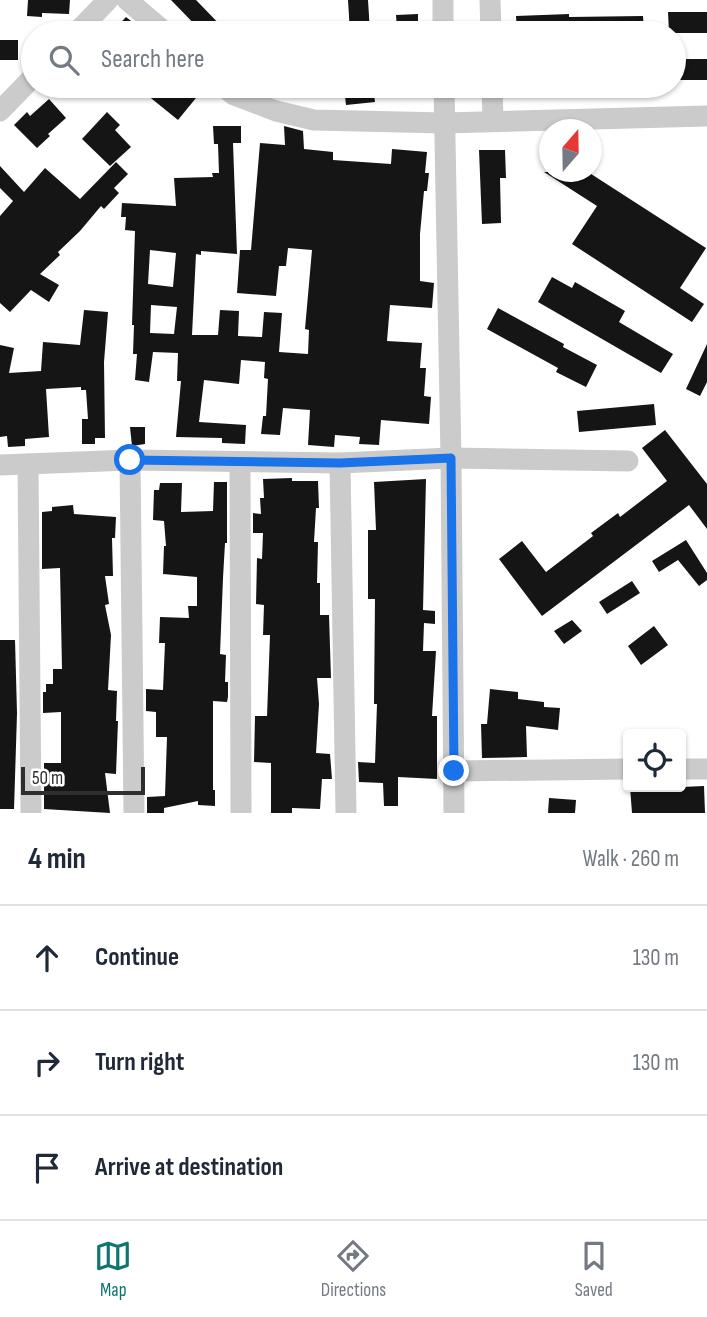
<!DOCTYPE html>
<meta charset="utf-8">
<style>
:root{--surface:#fff;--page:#f6f6f7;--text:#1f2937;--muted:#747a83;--line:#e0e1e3;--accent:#0f766e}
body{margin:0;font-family:"Sofia Sans Condensed",sans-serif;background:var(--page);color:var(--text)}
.controls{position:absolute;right:21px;bottom:21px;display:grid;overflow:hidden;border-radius:7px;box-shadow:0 2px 5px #0004}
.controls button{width:63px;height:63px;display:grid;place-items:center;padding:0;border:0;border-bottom:2px solid var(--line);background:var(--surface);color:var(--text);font:35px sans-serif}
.compass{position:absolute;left:539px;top:119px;width:63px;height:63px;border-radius:50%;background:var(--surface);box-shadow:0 2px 5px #0004;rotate:20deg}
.scale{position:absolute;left:21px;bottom:18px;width:124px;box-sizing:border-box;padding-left:7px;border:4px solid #2e2e2e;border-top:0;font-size:19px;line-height:24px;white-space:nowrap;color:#2e2e2e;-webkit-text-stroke:5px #fff;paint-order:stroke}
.stop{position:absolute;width:21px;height:21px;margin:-16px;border:5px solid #1a73e8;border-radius:50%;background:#fff}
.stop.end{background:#1a73e8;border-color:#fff;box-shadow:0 2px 7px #0008}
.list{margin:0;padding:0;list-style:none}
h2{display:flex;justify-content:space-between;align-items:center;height:91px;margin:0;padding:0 28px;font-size:30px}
h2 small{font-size:23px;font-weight:400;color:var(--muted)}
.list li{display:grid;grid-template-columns:46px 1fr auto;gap:21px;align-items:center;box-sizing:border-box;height:105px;padding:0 28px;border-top:2px solid var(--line)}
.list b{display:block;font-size:26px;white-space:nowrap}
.list em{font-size:23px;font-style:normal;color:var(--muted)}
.icon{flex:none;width:38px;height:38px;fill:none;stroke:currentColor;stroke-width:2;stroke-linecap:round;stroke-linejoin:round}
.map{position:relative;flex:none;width:707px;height:813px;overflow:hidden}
.search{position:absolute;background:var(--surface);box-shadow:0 2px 5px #0004;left:21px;right:21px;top:21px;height:77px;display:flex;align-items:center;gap:18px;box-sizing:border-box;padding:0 24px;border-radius:38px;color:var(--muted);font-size:26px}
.sheet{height:406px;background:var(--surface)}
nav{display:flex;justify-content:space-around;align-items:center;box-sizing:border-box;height:98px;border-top:2px solid var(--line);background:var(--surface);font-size:19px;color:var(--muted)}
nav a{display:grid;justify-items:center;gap:4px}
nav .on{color:var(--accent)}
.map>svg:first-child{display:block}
.building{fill:#151515;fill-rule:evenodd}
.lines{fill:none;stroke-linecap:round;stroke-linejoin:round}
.minor{stroke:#cbcbcb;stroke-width:21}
.route{stroke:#1a73e8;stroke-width:9}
</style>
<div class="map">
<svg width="707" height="813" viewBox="0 0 707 813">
<rect width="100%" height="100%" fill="#fff"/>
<g class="building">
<polygon points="28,0 70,0 69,14 42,13 42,17 27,16"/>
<polygon points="171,0 196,0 228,33 203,33"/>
<polygon points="348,0 368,0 370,33 350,33"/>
<polygon points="668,12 707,12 707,33 669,33"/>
<polygon points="418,14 418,29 397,29 396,15"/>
<polygon points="569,14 569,17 643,16 644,33 517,33 516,16"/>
<polygon points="126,17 146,33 111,33"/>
<rect x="0" y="40" width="18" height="20"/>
<rect x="674" y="59" width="33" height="21"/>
<polygon points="136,86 192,86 200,93 178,120"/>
<polygon points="373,86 375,102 346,105 344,88"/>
<polygon points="49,99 66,118 48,134 50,136 37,148 14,125 27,112 30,116"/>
<polygon points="107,112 120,125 115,130 131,147 110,166 82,139"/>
<path d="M 213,126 L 241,126 L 241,143 L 233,143 L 237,254 L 201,251 L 201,255 L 196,254 L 192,335 L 218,335 L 220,310 L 239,311 L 238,336 L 262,337 L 264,312 L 282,313 L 279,352 L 308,354 L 309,330 L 305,329 L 312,250 L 288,248 L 286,266 L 279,266 L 276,296 L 237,293 L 240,250 L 251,250 L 260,143 L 285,145 L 284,126 L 303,131 L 304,149 L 333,152 L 333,160 L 391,164 L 392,149 L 427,152 L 425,173 L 429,173 L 427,191 L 424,191 L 420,234 L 420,281 L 434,283 L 432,308 L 390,305 L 387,341 L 422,343 L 420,368 L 426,368 L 424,396 L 431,397 L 429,424 L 381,420 L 379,445 L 359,444 L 360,437 L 335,435 L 334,447 L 308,445 L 310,410 L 283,408 L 280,435 L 261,434 L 263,416 L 266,416 L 268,379 L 264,378 L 265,362 L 241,360 L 239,384 L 204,380 L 199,422 L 246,425 L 245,444 L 222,443 L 222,438 L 176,437 L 181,381 L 177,381 L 178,353 L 153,352 L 149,382 L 135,380 L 137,354 L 133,354 L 134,325 L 132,325 L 135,231 L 125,230 L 126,217 L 121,217 L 122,203 L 176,206 L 174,178 L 213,177 L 212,173 L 219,173 L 218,144 L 214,144 ZM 150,250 L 176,253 L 173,287 L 148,284 ZM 151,305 L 177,307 L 174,334 L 150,333 Z"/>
<polygon points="479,150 505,150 506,178 500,178 501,223 482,224"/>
<polygon points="116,162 128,174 114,188 119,193 104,209 101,206 80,231 58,252 60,255 40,274 59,285 49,302 31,290 10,312 0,303 0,216 13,201 0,188 0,166 24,192 45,168 80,199"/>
<polygon points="544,172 588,172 706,248 680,288 704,304 692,322 572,244 597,206"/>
<polygon points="552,277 572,288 575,282 625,311 619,322 673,354 661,373 538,302"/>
<polygon points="498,308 564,344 563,347 597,365 586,387 556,372 558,368 487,329"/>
<polygon points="84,310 108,312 104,362 105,438 95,438 95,444 82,444 82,419 88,419 86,390 81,390 81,387 46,389 49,437 25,439 25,446 8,447 7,436 0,437 0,345 14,348 9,373 41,371 43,342 80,345"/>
<polygon points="707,344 707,382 700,396 686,389"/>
<polygon points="654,404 656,425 579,432 577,411"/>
<polygon points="130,427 145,427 145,444 132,446"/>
<polygon points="665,430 707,484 707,529 689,505 542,616 499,559 522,541 546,572 593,536 591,533 618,513 620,517 667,481 642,448"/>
<polygon points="292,478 292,481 318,481 319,508 316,508 314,542 318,542 317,583 320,583 320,615 329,615 331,678 317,678 319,704 316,753 330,754 332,779 322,779 320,809 292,808 292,813 271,813 271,763 254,762 255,716 267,716 270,635 263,635 264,605 256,604 257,558 262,559 263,533 253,533 253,513 261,514 260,498 264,498 263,479"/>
<polygon points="426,479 423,610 435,611 435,624 424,623 423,651 436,651 432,716 437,716 437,779 398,777 398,806 384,806 383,783 359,782 358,762 375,763 377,704 374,704 375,599 368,599 368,530 376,530 374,482"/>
<polygon points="214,482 227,482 227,543 225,543 223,578 220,654 226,655 225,682 228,682 228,697 227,702 213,701 213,790 215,790 215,806 198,805 198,801 164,808 164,813 147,813 147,797 165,796 167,737 156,737 156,712 146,711 146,689 163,690 165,643 159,643 160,617 189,618 188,606 197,606 197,577 163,574 164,546 166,546 164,521 153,520 154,490 159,490 160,483 182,483 181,512 213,511"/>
<polygon points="73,505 74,514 116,517 115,538 112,538 113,576 105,576 109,604 105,605 111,635 108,690 117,691 116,721 118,721 116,774 105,773 110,813 44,809 44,763 61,763 61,712 43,713 43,692 46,692 46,684 53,684 53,669 62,669 60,568 42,569 42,512 52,511 52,507"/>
<polygon points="686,540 707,573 707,580 699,586 678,560 659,572 652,561"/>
<polygon points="632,581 640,593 607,614 599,602"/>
<polygon points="572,620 582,631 564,644 554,631"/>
<polygon points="654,626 668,645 641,665 628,646"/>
<polygon points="0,640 15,640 17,713 14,809 0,809"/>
<polygon points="490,689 518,692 518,699 544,702 544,707 560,708 558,730 526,726 527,757 482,758 481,724 487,724"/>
<polygon points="704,786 705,813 632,813 630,787 659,788"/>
<polygon points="549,798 576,800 575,813 548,813"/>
</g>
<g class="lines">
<g class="minor">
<polyline points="127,0 166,33"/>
<polyline points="443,0 443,33"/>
<polyline points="490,0 491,33"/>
<polyline points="76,33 108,0"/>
<polyline points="223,86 234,95 276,111 314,120 444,123 707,116"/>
<polyline points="444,86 451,458 454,813"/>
<polyline points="492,86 493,121"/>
<polyline points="0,111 33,77"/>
<polyline points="130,460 134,813"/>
<polyline points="240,462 241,813"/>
<polyline points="340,463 346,813"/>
<polyline points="28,464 31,813"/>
<polyline points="0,465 130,460 340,463 451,458 628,461"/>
<polyline points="681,769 707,769"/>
<polyline points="454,771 628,769"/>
</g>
</g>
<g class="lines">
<polyline class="route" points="130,460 340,463 451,458 454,771"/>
</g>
</svg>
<div class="controls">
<button><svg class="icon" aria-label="locate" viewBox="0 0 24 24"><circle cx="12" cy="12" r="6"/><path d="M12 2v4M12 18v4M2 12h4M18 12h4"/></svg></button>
</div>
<svg class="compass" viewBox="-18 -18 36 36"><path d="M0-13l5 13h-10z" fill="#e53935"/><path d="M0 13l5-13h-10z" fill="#747a83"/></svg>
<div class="scale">50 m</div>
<div class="stop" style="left:130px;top:460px"></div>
<div class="stop end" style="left:454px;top:771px"></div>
<div class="search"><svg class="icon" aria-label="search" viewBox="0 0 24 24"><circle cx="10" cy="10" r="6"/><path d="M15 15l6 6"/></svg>Search here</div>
</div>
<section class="sheet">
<h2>4 min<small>Walk · 260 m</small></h2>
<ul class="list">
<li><svg class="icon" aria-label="ahead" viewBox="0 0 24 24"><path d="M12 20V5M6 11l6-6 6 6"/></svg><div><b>Continue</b></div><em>130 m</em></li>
<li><svg class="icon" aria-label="right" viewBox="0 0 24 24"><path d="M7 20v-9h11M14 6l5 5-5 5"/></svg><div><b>Turn right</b></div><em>130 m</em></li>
<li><svg class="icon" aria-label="arrive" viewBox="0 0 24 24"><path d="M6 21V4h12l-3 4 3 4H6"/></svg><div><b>Arrive at destination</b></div></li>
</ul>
</section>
<nav>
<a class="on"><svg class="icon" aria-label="map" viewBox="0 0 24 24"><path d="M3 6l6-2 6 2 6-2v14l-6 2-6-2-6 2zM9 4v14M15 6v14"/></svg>Map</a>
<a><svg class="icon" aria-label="directions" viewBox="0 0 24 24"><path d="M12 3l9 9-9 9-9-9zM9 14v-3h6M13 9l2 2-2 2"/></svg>Directions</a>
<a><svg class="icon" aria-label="saved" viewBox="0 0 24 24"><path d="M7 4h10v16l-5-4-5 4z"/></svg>Saved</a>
</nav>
